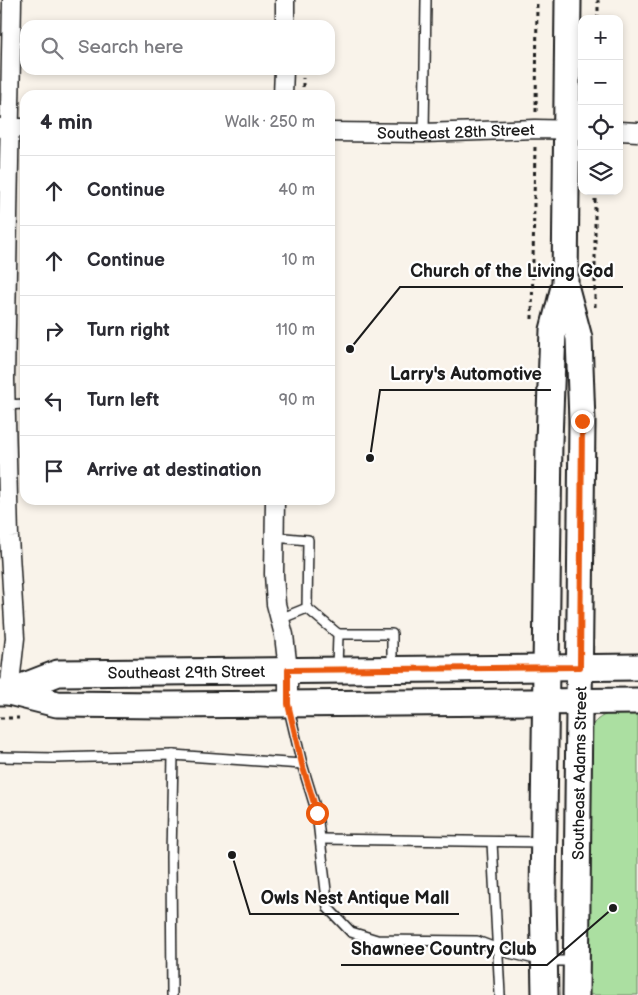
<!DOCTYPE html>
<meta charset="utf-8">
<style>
:root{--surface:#fff;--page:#f7f7f7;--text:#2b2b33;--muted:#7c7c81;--line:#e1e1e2}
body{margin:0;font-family:"Balsamiq Sans",sans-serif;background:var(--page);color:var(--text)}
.controls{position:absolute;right:15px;top:15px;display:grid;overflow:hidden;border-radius:10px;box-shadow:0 2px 8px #0003}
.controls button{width:45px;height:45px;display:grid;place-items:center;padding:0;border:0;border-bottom:1px solid var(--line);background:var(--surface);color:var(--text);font:25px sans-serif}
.stop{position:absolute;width:15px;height:15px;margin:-11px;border:4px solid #ea580c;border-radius:50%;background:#fff}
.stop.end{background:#ea580c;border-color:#fff;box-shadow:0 1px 5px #0008}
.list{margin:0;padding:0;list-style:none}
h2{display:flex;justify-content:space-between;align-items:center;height:65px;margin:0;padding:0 20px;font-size:21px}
h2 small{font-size:16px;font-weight:400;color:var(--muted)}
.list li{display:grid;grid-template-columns:32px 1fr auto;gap:15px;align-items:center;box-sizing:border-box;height:70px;padding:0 20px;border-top:1px solid var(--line)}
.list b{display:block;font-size:19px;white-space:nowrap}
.list em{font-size:16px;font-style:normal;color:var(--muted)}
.icon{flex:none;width:28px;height:28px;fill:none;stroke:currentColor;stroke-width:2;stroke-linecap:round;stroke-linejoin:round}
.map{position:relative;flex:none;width:638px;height:995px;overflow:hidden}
.search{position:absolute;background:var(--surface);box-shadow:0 2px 8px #0003;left:20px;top:20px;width:315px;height:55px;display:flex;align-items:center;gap:12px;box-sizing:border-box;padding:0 18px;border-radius:15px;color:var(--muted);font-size:19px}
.panel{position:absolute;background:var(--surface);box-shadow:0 2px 8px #0003;left:20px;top:90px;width:315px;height:415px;border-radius:15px}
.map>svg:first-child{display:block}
.green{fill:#abdfa1;stroke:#647e5e}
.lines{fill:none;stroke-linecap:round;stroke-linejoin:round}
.lane-casing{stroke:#1c1c1c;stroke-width:12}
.street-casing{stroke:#1c1c1c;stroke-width:21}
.secondary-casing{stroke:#1c1c1c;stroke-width:29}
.path{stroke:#1c1c1c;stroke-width:3;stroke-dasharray:4 4;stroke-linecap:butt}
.lane{stroke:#fff;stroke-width:9}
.street{stroke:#fff;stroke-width:18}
.secondary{stroke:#fff;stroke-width:25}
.route{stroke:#ea580c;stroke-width:6}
.labels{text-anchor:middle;stroke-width:4.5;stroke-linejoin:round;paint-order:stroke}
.street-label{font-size:16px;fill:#1c1c1c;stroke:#fff}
.leader{fill:none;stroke:#1c1c1c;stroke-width:2}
.callout-dot{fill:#1c1c1c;stroke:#fff;stroke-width:2}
.callout-label{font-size:18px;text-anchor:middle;font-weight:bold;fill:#1c1c1c;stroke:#fff;stroke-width:4.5;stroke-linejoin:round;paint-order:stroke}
</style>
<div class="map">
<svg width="638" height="995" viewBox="0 0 638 995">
<rect width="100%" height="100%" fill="#f9f3ea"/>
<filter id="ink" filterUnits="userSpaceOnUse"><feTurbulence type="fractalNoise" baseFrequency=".02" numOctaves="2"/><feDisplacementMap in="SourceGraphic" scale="10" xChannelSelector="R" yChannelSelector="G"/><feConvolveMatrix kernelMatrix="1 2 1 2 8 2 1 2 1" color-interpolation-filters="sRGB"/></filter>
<g filter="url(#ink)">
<path class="green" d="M 638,711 L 638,995 L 586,995 L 589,731 C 599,710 618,712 638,711 Z"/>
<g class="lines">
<g class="lane-casing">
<g id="lane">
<polyline points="424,133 426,0"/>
<polyline points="5,405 25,404"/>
<polyline points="274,537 308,540 307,608 280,619"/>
<polyline points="307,608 338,634 337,669"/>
<polyline points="338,634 392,634 392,669"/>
<polyline points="0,757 54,758 173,755"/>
<polyline points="302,764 317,813 328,908 351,932 377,940 477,941 509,953 544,961 576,961"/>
<polyline points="320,839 543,842"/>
<polyline points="492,842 500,995"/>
<polyline points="172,995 171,857 173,755 302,764 288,705"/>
</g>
</g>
<g class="street-casing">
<g id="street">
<polyline points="285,25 285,0"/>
<polyline points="283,95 284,70"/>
<polyline points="0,128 25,128"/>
<polyline points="619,131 638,132"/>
<path id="s1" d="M 330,132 L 424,133 L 535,129 L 582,130"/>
<polyline points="275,500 274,574 276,604 284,635 288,670 288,704"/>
<polyline points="9,692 15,638 9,537 5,379 12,0"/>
</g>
</g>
<g class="secondary-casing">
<g id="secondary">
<polyline points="565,285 579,338 582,421 576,995"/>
<polyline points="0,692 9,692 57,704 162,705 638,701"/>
<path id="s2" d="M 9,692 L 58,673 L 638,667"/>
<polyline points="545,995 543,896 549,441 553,330 565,283 568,0"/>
</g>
</g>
<g class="path">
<polyline points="598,19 598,0"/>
<polyline points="303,95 303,78"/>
<polyline points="536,112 537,0"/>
<polyline points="595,307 595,191"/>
<polyline points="532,319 535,146"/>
<polyline points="0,718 19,718"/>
</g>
<use href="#lane" class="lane"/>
<use href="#street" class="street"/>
<use href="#secondary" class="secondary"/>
</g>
</g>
<g class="lines" filter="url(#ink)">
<polyline class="route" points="317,813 302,764 288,704 288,670 580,667 582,421"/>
</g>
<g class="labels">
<g class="street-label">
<text dy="6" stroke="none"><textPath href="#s1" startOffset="126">Southeast 28th Street</textPath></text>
<text dy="6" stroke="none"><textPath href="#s2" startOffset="181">Southeast 29th Street</textPath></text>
<text transform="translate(579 773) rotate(-89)" y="6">Southeast Adams Street</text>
</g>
</g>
<path class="leader" d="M350 349L400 287H623M370 458L380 390H551M232 855L250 914H459M613 908L547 965H341"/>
<g class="callout-dot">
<circle cx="350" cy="349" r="5"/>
<circle cx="370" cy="458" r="5"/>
<circle cx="232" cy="855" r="5"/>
<circle cx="613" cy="908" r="5"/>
</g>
<g class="callout-label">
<text x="512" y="277">Church of the Living God</text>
<text x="466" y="380">Larry's Automotive</text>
<text x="355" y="904">Owls Nest Antique Mall</text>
<text x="444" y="955">Shawnee Country Club</text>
</g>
</svg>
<div class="controls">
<button>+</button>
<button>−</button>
<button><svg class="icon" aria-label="locate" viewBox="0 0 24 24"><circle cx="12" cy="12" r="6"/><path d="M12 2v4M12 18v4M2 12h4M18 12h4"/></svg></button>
<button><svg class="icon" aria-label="layers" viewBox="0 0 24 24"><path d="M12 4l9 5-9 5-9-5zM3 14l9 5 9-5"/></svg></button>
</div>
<div class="stop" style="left:317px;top:813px"></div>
<div class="stop end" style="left:582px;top:421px"></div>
<div class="search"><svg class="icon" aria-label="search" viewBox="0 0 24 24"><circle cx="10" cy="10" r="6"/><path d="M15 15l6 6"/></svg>Search here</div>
<section class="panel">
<h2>4 min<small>Walk · 250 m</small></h2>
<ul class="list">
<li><svg class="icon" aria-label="ahead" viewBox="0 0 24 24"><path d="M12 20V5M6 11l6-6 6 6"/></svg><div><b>Continue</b></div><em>40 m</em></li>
<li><svg class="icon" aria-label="ahead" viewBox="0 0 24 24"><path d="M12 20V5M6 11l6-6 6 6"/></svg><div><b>Continue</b></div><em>10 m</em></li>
<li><svg class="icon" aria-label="right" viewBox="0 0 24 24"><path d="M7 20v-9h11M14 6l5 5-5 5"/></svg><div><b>Turn right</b></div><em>110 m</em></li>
<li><svg class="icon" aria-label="left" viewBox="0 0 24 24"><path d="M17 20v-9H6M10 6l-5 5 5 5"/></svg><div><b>Turn left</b></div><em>90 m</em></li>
<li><svg class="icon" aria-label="arrive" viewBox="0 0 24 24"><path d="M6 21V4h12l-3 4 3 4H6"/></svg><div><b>Arrive at destination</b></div></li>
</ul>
</section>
</div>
